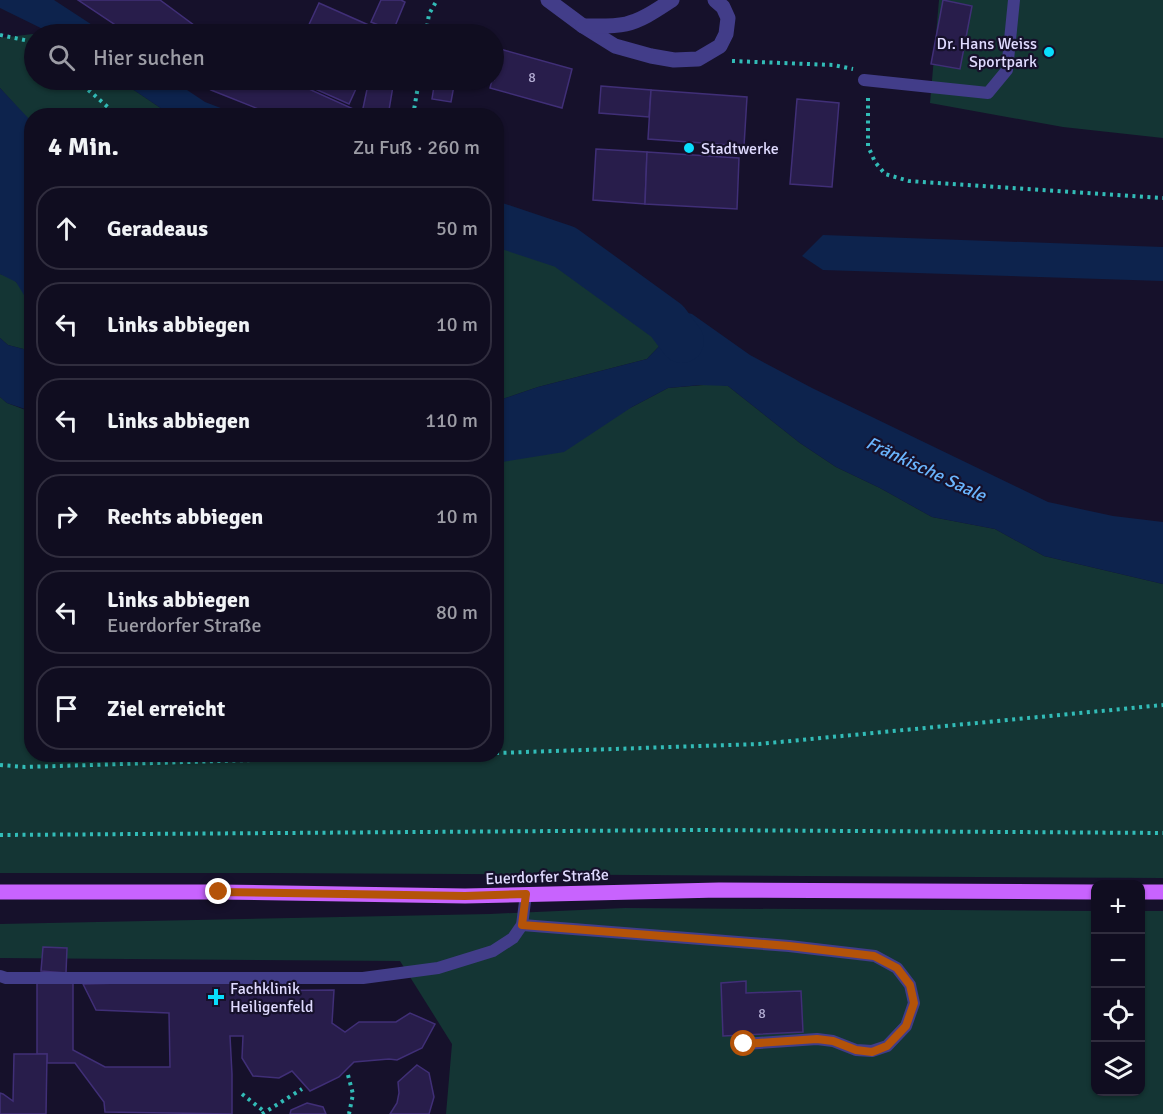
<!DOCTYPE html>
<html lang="de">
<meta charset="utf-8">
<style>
:root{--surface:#100d20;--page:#1e1b2d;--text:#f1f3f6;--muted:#9c9ca5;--line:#302d3e}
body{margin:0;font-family:Signika,sans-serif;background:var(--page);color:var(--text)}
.controls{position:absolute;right:18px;bottom:18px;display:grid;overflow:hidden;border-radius:12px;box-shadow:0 2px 4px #0004}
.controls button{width:54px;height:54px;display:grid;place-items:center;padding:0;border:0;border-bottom:2px solid var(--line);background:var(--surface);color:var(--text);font:30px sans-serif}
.stop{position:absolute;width:18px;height:18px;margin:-14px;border:4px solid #b45309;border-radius:50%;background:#fff}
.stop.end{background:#b45309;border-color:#fff;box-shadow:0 2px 6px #0008}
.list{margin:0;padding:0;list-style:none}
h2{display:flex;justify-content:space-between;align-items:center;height:78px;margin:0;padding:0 24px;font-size:26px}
h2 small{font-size:20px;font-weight:400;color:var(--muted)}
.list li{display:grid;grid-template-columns:39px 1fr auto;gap:18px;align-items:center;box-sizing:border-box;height:84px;margin:0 12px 12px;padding:0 12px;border:2px solid var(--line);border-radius:24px}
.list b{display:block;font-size:22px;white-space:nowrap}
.list p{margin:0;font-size:20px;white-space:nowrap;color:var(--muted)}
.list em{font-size:20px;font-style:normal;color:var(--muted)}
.icon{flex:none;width:33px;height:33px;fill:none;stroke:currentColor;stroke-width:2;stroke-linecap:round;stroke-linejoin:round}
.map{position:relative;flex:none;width:1163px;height:1114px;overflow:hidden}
.search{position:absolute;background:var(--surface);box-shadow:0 2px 4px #0004;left:24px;top:24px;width:480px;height:66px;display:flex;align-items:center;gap:15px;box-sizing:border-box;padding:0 21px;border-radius:33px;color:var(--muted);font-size:22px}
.panel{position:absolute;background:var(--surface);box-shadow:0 2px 4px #0004;left:24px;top:108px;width:480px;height:654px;border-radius:24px}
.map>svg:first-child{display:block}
.green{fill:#143534}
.water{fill:#0d234d}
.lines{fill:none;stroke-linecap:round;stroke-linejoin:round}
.river{stroke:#0d234d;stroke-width:44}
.building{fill:#281d4b;stroke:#402f77;stroke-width:1.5}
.path{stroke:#32bcb7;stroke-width:4;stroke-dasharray:3 4.5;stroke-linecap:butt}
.service{stroke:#423d89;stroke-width:12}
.minor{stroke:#423d89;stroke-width:15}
.primary{stroke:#c863fe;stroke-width:15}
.route{stroke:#b45309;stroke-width:8}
.poi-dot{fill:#09defd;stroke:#16112b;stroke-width:2}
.labels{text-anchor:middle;stroke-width:4.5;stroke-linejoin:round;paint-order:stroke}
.number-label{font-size:14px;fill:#b2acd2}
.poi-label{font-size:16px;fill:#e0dbff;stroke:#16112b;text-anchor:start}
.street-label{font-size:16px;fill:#e0dbff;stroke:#16112b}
.water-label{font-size:18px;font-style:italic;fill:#6ab5fe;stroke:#16112b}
</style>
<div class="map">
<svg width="1163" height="1114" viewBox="0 0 1163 1114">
<rect width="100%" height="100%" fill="#16112b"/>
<g class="green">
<polygon points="939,0 1163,0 1163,138 1063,127 930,103"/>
<polygon points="49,32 53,34 34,34 34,80 119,80 171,115 32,116 31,126 29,120 0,88 0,38"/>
<polygon points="496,245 550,251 666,339 647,359 538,387 497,401"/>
<path d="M 0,274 C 5,276 13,278 17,283 C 34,301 31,328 31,351 L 8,345 L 0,338 Z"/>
<polygon points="715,384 728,386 800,443 836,467 880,488 932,517 995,529 1044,556 1163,584 1163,878 269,873 0,873 0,397 7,403 31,412 32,754 496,754 497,468 502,462 632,407 668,388"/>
<polygon points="625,908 1095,911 1096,1092 1140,1092 1141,911 1163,911 1163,1114 446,1114 452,1044 400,961 0,958 0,924 490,914"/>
</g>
<g class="water">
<polygon points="0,0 54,0 106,34 53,34 0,8"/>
<polygon points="119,80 172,80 205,102 239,115 171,115"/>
<polygon points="0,88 30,120 31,126 31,313 24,295 16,282 0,274"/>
<polygon points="497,212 557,233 550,251 497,245"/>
<polygon points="823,235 1163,247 1163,281 823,270 802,256"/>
<polygon points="638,300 692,314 750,355 812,388 1048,502 1113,516 1163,522 1163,584 1044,556 995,529 932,517 880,488 836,467 800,443 728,386 700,385 668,388 632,407 564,452 502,462 497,468 497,401 538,387 647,359 666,339"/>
<polygon points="0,338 8,345 31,351 31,411 7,403 0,397"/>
</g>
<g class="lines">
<polyline class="river" points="496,224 565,247 667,321 682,341"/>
</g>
<g class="building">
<polygon points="78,0 160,0 206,34 129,34"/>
<polygon points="381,0 401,0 405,2 393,31 371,22"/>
<polygon points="943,0 972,6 960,69 931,64"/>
<polygon points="319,3 389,34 314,34 306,31"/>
<polygon points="444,27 463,30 463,34 442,34"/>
<polygon points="500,49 572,69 562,108 490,88 492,80 494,80 494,74"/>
<polygon points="195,80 289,80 362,113 369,80 394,80 388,116 276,116 211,90"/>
<polygon points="295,80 360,80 349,104"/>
<polygon points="435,80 455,80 451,102 432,99"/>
<polygon points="601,86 651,90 649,117 599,113"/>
<polygon points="651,90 747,97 744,146 648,139"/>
<polygon points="797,99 839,103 832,187 790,184"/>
<polygon points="596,149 647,152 645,204 593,200"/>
<polygon points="647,152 739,158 737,209 645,204"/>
<polygon points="43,947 67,948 66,973 41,971"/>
<polygon points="37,980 73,980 73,1050 105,1067 170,1067 169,1013 96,1010 83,984 231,980 235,991 334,990 332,1023 345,1032 359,1022 396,1022 410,1013 435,1024 422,1048 397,1060 389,1059 354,1062 339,1077 310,1091 292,1071 279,1078 253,1076 242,1058 243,1036 230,1036 232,1074 232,1114 105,1112 104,1102 75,1063 47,1063 47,1054 37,1054"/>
<polygon points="746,981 746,993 801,991 803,1032 723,1036 721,983"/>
<polygon points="14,1054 47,1054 46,1114 0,1114 0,1093 3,1094 13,1101"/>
<polygon points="417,1065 429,1073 434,1097 429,1114 390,1114 397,1103 399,1093 398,1082"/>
<polygon points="307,1103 323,1107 326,1114 290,1114 291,1110"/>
</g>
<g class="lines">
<g class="path">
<polyline points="426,34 429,14 437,0"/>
<polyline points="0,35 34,42"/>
<polyline points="732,61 833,65 853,69"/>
<polyline points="77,80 118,116"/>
<polyline points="868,98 868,146 875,162 885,174 909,181 1163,198"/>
<polyline points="413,116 419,80"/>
<polyline points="496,753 759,744 1163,705"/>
<polyline points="0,765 25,767 446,754"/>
<polyline points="0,835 699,830 1163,833"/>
<polyline points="348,1075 353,1094 349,1114"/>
<polyline points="242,1094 265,1112"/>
<polyline points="262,1114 302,1089"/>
</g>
<g class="service">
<polyline points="864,80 988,93 1007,70 1014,0"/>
<polyline points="522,925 789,946 875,956 897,968 910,985 914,1003 906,1026 887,1046 872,1051 856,1050 833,1041 817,1039 744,1044"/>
<polyline points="0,976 6,978 363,978 438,968 493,951 513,938 522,925 526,894"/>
</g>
<g class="minor">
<polyline points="548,0 583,26 615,46 651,56 674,60 698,59 720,46 726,34 728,18 723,7 715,0"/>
<path d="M 583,26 C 597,26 612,27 626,24 C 643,20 658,9 672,0"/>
</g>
<g class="primary">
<polyline points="0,892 219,892 465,896 719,890 1096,892"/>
<polyline points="1140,892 1163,892"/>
</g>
</g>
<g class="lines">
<polyline class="route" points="219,892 465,896 526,894 522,925 789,946 874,956 897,968 910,985 914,1003 906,1026 887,1046 872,1052 856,1050 833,1041 817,1039 744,1044"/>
</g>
<g class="poi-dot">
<circle cx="1049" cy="52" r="6"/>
<circle cx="689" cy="148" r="6"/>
<path d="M213 988h6v6h6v6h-6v6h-6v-6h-6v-6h6z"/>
</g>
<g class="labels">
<g class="number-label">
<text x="532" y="82">8</text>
<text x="762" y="1018">8</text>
</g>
<g class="poi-label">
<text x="1037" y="49" text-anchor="end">Dr. Hans Weiss<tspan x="1037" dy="18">Sportpark</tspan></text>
<text x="701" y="154">Stadtwerke</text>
<text x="230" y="994">Fachklinik<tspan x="230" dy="18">Heiligenfeld</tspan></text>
</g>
<g class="street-label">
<text transform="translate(547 876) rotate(-2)" y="6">Euerdorfer Straße</text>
</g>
<g class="water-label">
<text transform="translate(926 469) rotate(25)" y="6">Fränkische Saale</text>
</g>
</g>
</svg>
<div class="controls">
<button>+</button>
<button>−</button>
<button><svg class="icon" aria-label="locate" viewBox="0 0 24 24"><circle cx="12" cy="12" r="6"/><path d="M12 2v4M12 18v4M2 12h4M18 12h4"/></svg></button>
<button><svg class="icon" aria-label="layers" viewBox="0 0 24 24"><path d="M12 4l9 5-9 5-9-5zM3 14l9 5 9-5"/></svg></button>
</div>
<div class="stop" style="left:744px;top:1044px"></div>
<div class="stop end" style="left:219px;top:892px"></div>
<div class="search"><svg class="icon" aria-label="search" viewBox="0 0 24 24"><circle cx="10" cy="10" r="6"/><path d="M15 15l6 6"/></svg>Hier suchen</div>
<section class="panel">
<h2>4 Min.<small>Zu Fuß · 260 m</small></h2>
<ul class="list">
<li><svg class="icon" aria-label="ahead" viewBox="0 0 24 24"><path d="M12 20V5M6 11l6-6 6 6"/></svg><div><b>Geradeaus</b></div><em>50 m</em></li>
<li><svg class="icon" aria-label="left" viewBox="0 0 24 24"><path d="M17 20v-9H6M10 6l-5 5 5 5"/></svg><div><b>Links abbiegen</b></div><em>10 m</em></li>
<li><svg class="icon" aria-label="left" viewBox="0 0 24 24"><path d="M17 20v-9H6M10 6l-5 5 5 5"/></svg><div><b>Links abbiegen</b></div><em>110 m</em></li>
<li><svg class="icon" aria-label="right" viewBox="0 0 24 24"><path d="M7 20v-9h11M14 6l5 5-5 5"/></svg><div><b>Rechts abbiegen</b></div><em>10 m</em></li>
<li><svg class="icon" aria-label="left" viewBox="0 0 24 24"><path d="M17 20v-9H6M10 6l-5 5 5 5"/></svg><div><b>Links abbiegen</b><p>Euerdorfer Straße</p></div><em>80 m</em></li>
<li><svg class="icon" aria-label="arrive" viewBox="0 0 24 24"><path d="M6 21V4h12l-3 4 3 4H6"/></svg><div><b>Ziel erreicht</b></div></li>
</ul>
</section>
</div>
